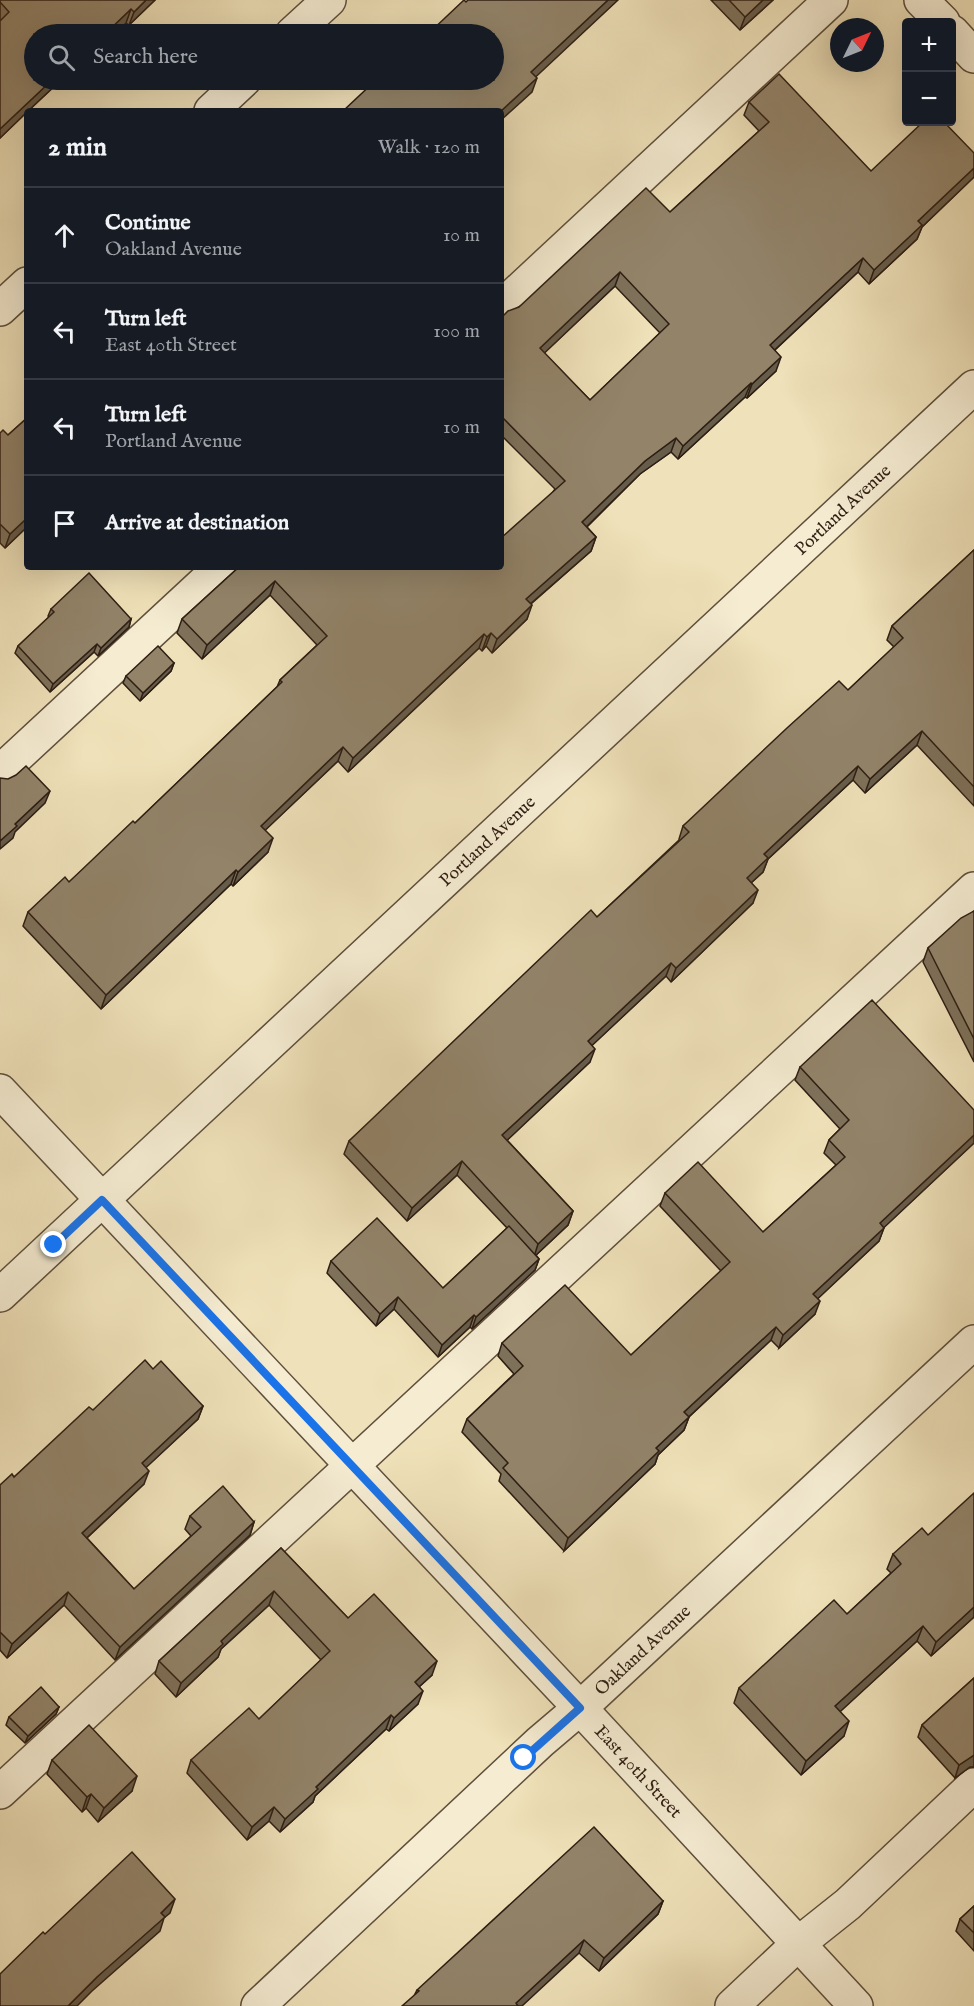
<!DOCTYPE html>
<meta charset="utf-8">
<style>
:root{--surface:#171b24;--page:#20242c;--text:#f1f3f6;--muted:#9ea1a6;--line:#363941}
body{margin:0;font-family:"IM FELL English",serif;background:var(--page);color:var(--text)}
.controls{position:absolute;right:18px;top:18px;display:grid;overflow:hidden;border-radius:6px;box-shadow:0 6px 24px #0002}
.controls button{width:54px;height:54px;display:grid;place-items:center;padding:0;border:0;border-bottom:2px solid var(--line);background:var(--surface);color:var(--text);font:30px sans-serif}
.compass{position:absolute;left:830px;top:18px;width:54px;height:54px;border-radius:50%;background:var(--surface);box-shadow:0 6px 24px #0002;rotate:47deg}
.stop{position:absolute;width:18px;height:18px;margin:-14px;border:4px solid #1a73e8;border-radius:50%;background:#fff}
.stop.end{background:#1a73e8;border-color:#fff;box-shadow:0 2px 6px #0008}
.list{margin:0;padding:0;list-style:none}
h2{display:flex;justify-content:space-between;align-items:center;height:78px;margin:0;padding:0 24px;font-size:26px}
h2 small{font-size:20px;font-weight:400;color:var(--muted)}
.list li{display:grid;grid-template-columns:39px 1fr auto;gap:18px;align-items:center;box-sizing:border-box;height:96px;padding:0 24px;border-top:2px solid var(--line)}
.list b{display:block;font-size:22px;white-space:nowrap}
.list p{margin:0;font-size:20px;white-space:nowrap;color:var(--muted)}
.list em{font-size:20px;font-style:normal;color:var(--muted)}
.icon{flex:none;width:33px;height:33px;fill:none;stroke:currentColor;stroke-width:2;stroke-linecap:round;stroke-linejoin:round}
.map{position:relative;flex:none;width:974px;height:2006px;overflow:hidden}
.search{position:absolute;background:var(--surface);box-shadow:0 6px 24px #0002;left:24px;top:24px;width:480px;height:66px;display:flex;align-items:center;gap:15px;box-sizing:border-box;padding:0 21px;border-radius:33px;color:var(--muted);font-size:22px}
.panel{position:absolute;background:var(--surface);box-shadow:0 6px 24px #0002;left:24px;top:108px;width:480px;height:462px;border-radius:6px}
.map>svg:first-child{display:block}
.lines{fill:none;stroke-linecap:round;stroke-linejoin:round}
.minor-casing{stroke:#5e4f3c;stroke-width:36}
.minor{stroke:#f5ecd2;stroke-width:33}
.wall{fill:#7e715a;stroke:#2e1e13;stroke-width:1.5;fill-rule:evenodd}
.shaded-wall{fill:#665c4a;stroke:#2e1e13;stroke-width:1.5}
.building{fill:#928369;stroke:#2e1e13;stroke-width:1.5;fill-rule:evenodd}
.route{stroke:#1a73e8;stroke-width:8}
.labels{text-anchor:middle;stroke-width:4.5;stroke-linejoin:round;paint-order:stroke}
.street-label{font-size:18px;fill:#2e1e13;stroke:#f5ecd2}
</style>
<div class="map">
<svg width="974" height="2006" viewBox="0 0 974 2006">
<rect width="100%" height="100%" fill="#efe1b9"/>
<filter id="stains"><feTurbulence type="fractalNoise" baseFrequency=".00333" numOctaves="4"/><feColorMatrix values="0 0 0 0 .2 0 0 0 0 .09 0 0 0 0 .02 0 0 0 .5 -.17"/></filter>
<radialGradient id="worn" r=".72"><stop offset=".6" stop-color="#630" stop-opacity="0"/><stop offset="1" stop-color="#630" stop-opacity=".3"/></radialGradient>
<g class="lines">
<g class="minor-casing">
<g id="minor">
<polyline points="921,0 943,22"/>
<polyline points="952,32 974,56"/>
<polyline points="292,34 329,0"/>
<polyline points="211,111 244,80"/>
<polyline points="501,307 831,0"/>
<polyline points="0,309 27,284"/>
<polyline points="0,772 221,567"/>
<path id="s1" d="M 0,1091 L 580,1708 L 856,2006"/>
<path id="s2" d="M 0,1295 L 974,387"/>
<polyline points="0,1792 974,889"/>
<path id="s3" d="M 258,2006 L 540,1742 L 580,1708 L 974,1342"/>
<polyline points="732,2006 799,1943 848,1904 974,1785"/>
</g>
</g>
<use href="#minor" class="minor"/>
</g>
<g class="wall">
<polygon points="0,0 155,0 129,25 126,23 114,34 34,34 34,80 67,80 63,82 61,80 28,111 27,111 27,112 0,138"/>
<polygon points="711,0 773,0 740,30"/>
<path d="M 749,102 L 871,171 L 974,177 L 922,227 L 917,239 L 869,284 L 858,272 L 775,350 L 776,371 L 747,398 L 745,397 L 678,459 L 671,452 L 640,474 L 587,527 L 596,537 L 591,551 L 531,604 L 527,619 L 492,653 L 486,646 L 482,651 L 479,648 L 348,772 L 338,761 L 265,830 L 268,852 L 233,886 L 231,884 L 101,1009 L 23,926 L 28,912 L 69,882 L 135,823 L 277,687 L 280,680 L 317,645 L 270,595 L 202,659 L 177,633 L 182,619 L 239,567 L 501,567 L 555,489 L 501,435 L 501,318 L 670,212 L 759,131 L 744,115 ZM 615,286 L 660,333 L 590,400 L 544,353 Z"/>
<polygon points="27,418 27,527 5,548 0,543 0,433 8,435"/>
<polygon points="974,550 974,806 917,745 865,793 853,780 768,859 763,872 751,883 753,903 671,982 666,976 592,1045 590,1062 507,1140 573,1211 568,1225 536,1255 539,1259 535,1270 472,1329 470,1327 438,1357 394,1309 376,1326 327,1273 331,1261 443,1288 507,1228 457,1175 407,1221 344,1154 349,1141 597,917 679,840 679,839 683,826 848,690 894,647 887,640 892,626"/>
<polygon points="51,609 131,619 129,627 98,656 94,652 50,692 15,653 18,646 49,617 48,616"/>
<polygon points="174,663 171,671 140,701 123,683 126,676"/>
<polygon points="974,911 974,1062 923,962 928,948"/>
<polygon points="800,1067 974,1143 884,1227 879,1241 818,1298 815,1314 779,1348 771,1340 689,1417 684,1430 658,1455 655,1464 564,1551 499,1481 501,1474 462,1432 467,1419 514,1374 498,1356 502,1343 631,1355 721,1271 660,1206 665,1193 763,1232 836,1165 824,1153 829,1140 840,1129 795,1080"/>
<polygon points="153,1369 203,1406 198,1419 146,1467 144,1484 87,1538 134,1589 191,1536 185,1529 190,1516 254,1522 250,1535 115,1660 64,1605 7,1658 0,1650 0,1485 14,1477 93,1410"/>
<polygon points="281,1548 348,1618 432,1675 419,1687 418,1704 389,1731 386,1729 315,1796 313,1802 280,1832 269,1821 247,1840 187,1773 191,1760 259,1719 321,1660 269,1605 221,1649 218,1657 176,1697 155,1674 159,1661"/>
<polygon points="893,1554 974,1617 931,1656 917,1641 840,1711 844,1736 801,1775 734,1703 739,1688 847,1614 891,1573 887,1569"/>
<polygon points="974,1678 974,1767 970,1767 955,1778 918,1737 922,1725"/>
<polygon points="59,1707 56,1714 25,1743 6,1725 9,1717"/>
<polygon points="52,1760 132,1791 98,1822 86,1808 82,1812 47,1774"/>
<polygon points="663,1901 658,1914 599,1971 579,1953 415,1994 417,1990"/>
<polygon points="974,1906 974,1951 956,1931 960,1919"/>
</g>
<g class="shaded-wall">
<polygon points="146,0 155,0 129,25 134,12"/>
<polygon points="608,0 618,0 526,86 531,72"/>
<polygon points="763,0 773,0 740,30 745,17"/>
<polygon points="131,9 126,23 114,34 105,34"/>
<polygon points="537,78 532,92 501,120 501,111"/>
<polygon points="52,80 61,80 28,111 27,111 27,112 0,138 0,129"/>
<polygon points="974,168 974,177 922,227 917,239 869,284 874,270 918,221"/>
<polygon points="863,258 858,272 765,359 770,345"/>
<polygon points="620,272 615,286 535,362 540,348"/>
<polygon points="781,357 776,371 747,398 752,384"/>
<polygon points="751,383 745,397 678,459 683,446"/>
<polygon points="676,438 671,452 640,474 577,536 582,522 645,461"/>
<polygon points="27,518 27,527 5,548 10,534"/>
<polygon points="596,537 591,551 521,612 526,599"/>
<polygon points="275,581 270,595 202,659 207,645"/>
<polygon points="532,605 527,619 492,653 497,639"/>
<polygon points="131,619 129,627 98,656 101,648"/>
<polygon points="491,633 486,646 482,651 487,637"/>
<polygon points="484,634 479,648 348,772 353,758"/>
<polygon points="97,644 94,652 50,692 53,684"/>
<polygon points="174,663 171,671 140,701 143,693"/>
<polygon points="922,731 917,745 865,793 870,779"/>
<polygon points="343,747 338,761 256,839 261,826"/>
<polygon points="858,766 853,780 768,859 763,872 742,891 747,878 764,854"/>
<polygon points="50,791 45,803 15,832 13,838 0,849 0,841 15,824"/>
<polygon points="273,838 268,852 233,886 238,872"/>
<polygon points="236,870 231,884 101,1009 106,995"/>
<polygon points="758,890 753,903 671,982 676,968"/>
<polygon points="671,963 666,976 583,1054 588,1041"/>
<polygon points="595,1049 590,1062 498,1149 502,1135"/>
<polygon points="974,1135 974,1143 875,1236 880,1223"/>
<polygon points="462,1161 457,1175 407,1221 412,1208"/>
<polygon points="573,1211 568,1225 534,1257 538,1244"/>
<polygon points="884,1228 879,1241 809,1307 813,1294"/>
<polygon points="539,1259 535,1270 472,1329 476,1317"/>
<polygon points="398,1297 394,1309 376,1326 380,1314"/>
<polygon points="820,1301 815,1314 779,1348 783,1335"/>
<polygon points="474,1315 470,1327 438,1357 442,1345"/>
<polygon points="776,1327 771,1340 680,1425 684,1412"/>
<polygon points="203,1406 198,1419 137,1476 142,1463"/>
<polygon points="689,1417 684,1430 658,1455 655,1464 564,1551 568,1538 656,1448"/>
<polygon points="149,1471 144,1484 77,1547 82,1533"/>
<polygon points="254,1522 250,1535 115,1660 120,1647"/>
<polygon points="274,1591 269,1605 221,1649 218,1657 176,1697 181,1683 221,1641"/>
<polygon points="68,1592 64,1605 7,1658 12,1644"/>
<polygon points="974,1607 974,1617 931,1656 936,1642"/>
<polygon points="923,1626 917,1641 830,1721 835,1706"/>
<polygon points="437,1661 432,1675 410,1695 415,1682"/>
<polygon points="423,1691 418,1704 389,1731 394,1718"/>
<polygon points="59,1707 56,1714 25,1743 28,1736"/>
<polygon points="391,1715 386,1729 315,1796 313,1802 280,1832 285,1819 316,1787"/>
<polygon points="849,1721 844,1736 801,1775 806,1761"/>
<polygon points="974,1755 974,1767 970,1767 955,1778 959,1765"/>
<polygon points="137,1776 132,1791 98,1822 104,1808"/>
<polygon points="91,1794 86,1808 82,1812 87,1797"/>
<polygon points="274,1807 269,1821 247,1840 252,1827"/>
<polygon points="175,1899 170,1913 164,1918 160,1931 92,1991 77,2006 68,2006"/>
<polygon points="663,1901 658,1914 599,1971 604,1958"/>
<polygon points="584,1940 579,1953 522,2006 515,2006 516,2003"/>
</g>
<g class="building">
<polygon points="0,0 146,0 134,12 131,9 105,34 34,34 34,80 52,80 0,129 0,21 9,12 0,2"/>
<polygon points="464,0 466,2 468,0 608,0 531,72 537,78 501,111 343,111 376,80 494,80 494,34 428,34"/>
<polygon points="729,0 763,0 745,17"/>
<path d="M 779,74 L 871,171 L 923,122 L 944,122 L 974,153 L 974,168 L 918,221 L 922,225 L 874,270 L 863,258 L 770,345 L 781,357 L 752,384 L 751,383 L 683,446 L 676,438 L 645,461 L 582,522 L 596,537 L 526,599 L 532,605 L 497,639 L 491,633 L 487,637 L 484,634 L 353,758 L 343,747 L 261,826 L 273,838 L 238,872 L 236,870 L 106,995 L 28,912 L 65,877 L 69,882 L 133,821 L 135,823 L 282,682 L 280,680 L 327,636 L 275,581 L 207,645 L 182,619 L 239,567 L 501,567 L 501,538 L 565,481 L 501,416 L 501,318 L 508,311 L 519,307 L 646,188 L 670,212 L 769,122 L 749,102 ZM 620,272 L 669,324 L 590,400 L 540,348 Z"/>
<polygon points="27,418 27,518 10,534 0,524 0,433 3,430 8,435"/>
<polygon points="974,550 974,787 922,731 870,779 858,766 764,854 768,858 747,878 758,890 676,968 671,963 588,1041 595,1049 502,1135 573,1211 538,1244 462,1161 412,1208 349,1141 591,910 597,917 689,832 683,826 787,728 839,681 848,690 903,638 892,626"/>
<polygon points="89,573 131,619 101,648 97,644 53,684 18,646 54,612 51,609"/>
<polygon points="158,646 174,663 143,693 126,676"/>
<polygon points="26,766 50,791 15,824 17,826 0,841 0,778 8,779 16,775"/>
<polygon points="974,911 974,1039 928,948 961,918"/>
<polygon points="872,1000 974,1110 974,1135 880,1223 884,1228 813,1294 820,1301 783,1335 776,1327 684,1412 689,1417 656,1448 659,1451 568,1538 503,1468 508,1463 467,1419 523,1366 502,1343 565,1285 631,1355 730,1262 665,1193 698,1162 763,1232 845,1157 829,1140 849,1120 800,1067"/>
<polygon points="377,1218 443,1288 509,1226 539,1259 476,1317 474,1315 442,1345 398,1297 380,1314 331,1261"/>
<polygon points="145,1360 153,1369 161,1361 203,1406 142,1463 149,1471 82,1533 134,1589 201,1527 190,1516 223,1486 254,1522 120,1647 68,1592 12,1644 0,1632 0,1485 12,1474 14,1477 89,1407 93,1410"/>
<polygon points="974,1493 974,1607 936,1642 923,1626 835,1706 849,1721 806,1761 739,1688 834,1600 847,1614 901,1564 893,1554 922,1528 928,1535"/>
<polygon points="281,1548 348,1618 374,1594 437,1661 415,1682 423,1691 394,1718 391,1715 316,1787 318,1789 285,1819 274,1807 252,1827 191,1760 249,1708 259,1719 330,1651 274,1591 221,1641 223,1644 181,1683 159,1661"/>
<polygon points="974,1678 974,1755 959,1765 922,1725"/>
<polygon points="41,1687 59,1707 28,1736 9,1717"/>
<polygon points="89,1725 137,1776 104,1808 91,1794 87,1797 52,1760"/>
<polygon points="594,1827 663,1901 604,1958 584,1940 516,2003 518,2006 402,2006 419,1991 417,1990"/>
<polygon points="132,1852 175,1899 161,1913 165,1917 97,1977 68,2006 0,2006 0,1974 43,1932 45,1934"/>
<polygon points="974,1906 974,1933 960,1919"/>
</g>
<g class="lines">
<polyline class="route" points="54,1245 102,1200 580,1708 524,1758"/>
</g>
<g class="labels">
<g class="street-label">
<text dy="6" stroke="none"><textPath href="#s2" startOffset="1152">Portland Avenue</textPath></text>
<text dy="6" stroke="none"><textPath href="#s2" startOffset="666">Portland Avenue</textPath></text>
<text dy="6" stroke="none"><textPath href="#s3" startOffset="524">Oakland Avenue</textPath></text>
<text dy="6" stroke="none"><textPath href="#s1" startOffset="933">East 40th Street</textPath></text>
</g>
</g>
<rect width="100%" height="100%" filter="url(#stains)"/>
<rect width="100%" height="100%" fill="url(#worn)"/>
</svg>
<div class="controls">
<button>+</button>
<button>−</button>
</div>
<svg class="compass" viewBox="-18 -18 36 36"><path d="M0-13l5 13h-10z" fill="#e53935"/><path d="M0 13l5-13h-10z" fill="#9ea1a6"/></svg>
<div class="stop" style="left:524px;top:1758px"></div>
<div class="stop end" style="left:54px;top:1245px"></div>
<div class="search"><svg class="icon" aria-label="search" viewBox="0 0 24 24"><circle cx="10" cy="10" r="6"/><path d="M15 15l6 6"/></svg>Search here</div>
<section class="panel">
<h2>2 min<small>Walk · 120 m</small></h2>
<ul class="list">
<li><svg class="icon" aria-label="ahead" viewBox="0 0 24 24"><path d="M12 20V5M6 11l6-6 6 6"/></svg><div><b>Continue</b><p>Oakland Avenue</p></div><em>10 m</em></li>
<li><svg class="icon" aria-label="left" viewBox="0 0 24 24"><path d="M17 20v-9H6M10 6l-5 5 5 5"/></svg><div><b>Turn left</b><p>East 40th Street</p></div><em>100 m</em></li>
<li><svg class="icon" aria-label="left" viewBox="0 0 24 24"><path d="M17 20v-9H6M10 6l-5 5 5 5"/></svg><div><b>Turn left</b><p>Portland Avenue</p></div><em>10 m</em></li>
<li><svg class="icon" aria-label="arrive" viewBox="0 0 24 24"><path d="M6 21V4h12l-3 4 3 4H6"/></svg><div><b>Arrive at destination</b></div></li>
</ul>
</section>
</div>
